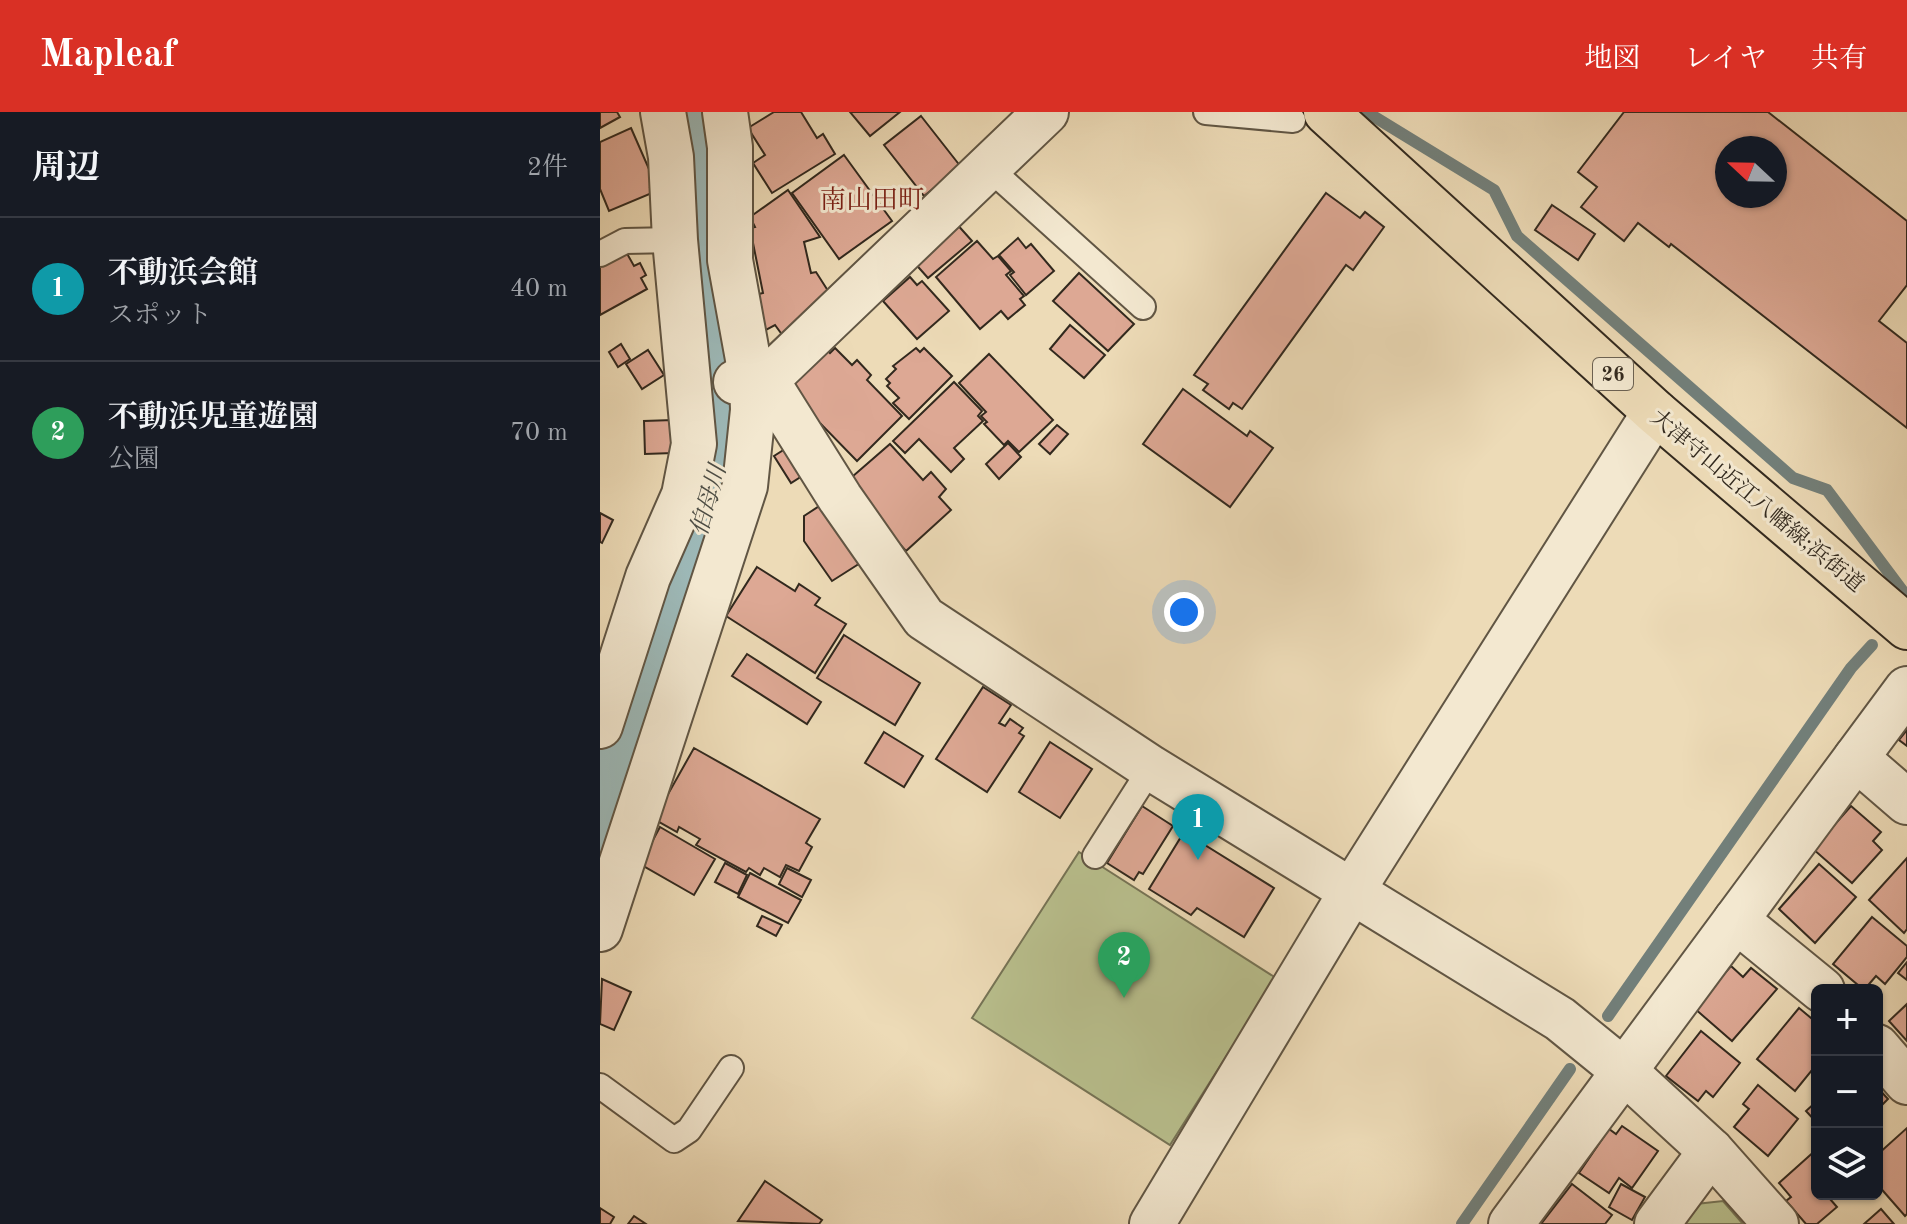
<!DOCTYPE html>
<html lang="ja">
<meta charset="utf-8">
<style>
:root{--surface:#171b24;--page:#242831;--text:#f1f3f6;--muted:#9ea1a6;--line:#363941;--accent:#d93025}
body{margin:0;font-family:"Old Standard TT","Noto Serif JP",serif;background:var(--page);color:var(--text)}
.controls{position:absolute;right:24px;bottom:24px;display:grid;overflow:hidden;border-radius:12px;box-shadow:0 2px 6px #0004}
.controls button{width:72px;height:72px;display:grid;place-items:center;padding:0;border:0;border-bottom:2px solid var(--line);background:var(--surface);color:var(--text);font:40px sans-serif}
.compass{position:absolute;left:1115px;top:24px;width:72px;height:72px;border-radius:50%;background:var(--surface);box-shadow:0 2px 6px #0004;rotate:292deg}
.you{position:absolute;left:584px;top:500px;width:28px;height:28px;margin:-20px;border:6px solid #fff;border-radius:50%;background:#1a73e8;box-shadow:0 0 0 12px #1a73e833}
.badge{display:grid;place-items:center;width:52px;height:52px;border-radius:50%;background:var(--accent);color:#fff;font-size:26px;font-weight:700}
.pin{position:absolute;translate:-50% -66px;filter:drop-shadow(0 2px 4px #0008)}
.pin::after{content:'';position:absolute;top:42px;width:28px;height:24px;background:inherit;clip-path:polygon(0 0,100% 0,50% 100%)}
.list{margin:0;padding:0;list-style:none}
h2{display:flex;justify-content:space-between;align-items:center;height:104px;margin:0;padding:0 32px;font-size:34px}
h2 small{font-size:26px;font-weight:400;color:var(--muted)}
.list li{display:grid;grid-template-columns:52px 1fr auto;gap:24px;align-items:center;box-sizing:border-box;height:144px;padding:0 32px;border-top:2px solid var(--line)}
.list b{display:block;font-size:30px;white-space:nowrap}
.list p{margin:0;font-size:26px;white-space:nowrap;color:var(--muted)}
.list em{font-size:26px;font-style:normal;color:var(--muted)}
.icon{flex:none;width:44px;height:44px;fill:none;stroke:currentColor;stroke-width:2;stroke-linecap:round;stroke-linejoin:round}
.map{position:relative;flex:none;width:1307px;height:1112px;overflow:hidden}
header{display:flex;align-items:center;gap:48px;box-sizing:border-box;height:112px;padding:0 40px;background:var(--accent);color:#fff}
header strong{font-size:38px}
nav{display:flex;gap:44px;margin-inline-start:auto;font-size:28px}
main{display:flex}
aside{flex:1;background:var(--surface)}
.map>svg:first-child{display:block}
.green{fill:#b9c08e;stroke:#767456;stroke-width:2}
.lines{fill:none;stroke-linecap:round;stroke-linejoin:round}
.stream{stroke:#727f7a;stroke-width:12}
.river{stroke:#9db9b8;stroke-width:72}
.building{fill:#dda894;stroke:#32291e;stroke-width:2;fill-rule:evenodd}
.lane-casing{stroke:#615644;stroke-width:28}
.street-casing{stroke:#615644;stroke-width:48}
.primary-casing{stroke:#32291e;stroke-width:48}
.lane{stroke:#f3e8d0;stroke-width:24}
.street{stroke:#f3e8d0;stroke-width:44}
.primary{stroke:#eddbb7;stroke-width:44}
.labels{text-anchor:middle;stroke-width:6;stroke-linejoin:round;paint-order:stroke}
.shield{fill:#f3e8d0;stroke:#6c6253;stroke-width:2}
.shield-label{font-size:20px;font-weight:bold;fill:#32291e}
.street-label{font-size:22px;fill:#32291e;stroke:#f3e8d0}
.water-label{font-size:24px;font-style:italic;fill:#4d4d44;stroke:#f3e8d0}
.quarter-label{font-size:26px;fill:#7a1f14;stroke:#f3e8d0}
</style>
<header>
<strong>Mapleaf</strong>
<nav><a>地図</a><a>レイヤ</a><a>共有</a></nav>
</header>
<main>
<aside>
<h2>周辺<small>2件</small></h2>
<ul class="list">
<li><span class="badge" style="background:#0f9aa8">1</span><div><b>不動浜会館</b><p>スポット</p></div><em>40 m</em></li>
<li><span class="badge" style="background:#2e9e5b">2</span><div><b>不動浜児童遊園</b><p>公園</p></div><em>70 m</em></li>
</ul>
</aside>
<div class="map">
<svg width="1307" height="1112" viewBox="0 0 1307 1112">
<rect width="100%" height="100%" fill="#eddbb7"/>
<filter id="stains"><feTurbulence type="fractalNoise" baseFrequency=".0025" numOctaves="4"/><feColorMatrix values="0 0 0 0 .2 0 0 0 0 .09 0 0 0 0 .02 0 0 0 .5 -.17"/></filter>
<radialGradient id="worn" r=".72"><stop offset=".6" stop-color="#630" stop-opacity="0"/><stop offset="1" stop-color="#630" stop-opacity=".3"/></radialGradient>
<g class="green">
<polygon points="479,740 676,866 570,1033 372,906"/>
<polygon points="1123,1089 1143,1112 1082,1112 1096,1092"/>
</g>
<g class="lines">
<g class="stream">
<polyline points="768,1 894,78 917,124 1193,366 1227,378 1307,485"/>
<polyline points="1008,904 1251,556 1272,533"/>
<polyline points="862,1112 970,957"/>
</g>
<polyline class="river" points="0,713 36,597 122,356 96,0"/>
</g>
<g class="building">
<polygon points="0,0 17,0 20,5 0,16"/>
<polygon points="174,0 201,0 217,26 223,22 235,42 172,81 153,51 165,43 148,16"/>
<polygon points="250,0 300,0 270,24"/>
<path d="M 1024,0 L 1168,0 L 1307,109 L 1307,173 L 1279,209 L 1307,231 L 1307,316 L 1071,132 L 1069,135 L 1038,111 L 1024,129 L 981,95 L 997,75 L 978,60 ZM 1127,36 L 1175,36 L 1175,84 L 1127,84 Z"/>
<polygon points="321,4 361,55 324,84 284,33"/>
<polygon points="31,16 56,73 50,76 52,81 9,99 0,77 0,30"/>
<polygon points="244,43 292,109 239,147 192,81"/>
<polygon points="188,78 220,125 204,130 211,161 216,160 232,185 186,228 175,213 164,219 152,197 161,194 155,183 163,181 150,116 155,115 150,105"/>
<polygon points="726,81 760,106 765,100 784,115 753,158 746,153 642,297 633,291 629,297 603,278 608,272 594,263"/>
<polygon points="952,93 995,122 978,148 935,118"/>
<polygon points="355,110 372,129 328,166 312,148"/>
<polygon points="418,126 426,136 431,132 454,159 426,183 410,163 414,160 399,143"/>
<polygon points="377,129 393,147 398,144 411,159 406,163 424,184 420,187 425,193 408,207 401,199 380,217 336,165"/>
<polygon points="25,138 34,154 40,151 46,163 41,166 47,177 0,203 0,151"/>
<polygon points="479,161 534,212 508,239 453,189"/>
<polygon points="310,165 317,173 322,169 349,199 317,227 283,189"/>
<polygon points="470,213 505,243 484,266 450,237"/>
<polygon points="21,232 30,247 18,255 9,240"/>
<polygon points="224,235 230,241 235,236 252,253 257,248 271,263 267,268 302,304 257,349 221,312 215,317 184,275"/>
<polygon points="316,236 320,240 324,236 352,264 309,307 293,291 299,286 287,274 290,271 286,267 296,257 293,254"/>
<polygon points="48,238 64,263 42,277 26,252"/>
<polygon points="389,242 453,308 419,340 408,329 404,333 384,312 387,310 381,304 386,300 359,271"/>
<polygon points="354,270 382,299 378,304 383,309 354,336 364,347 351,360 319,327 305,341 293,329"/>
<polygon points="583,277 647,324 650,319 673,336 630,395 543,332"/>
<polygon points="73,308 73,341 45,342 44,309"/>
<polygon points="457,313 468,322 450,342 439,332"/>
<polygon points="408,331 421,345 399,367 386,352"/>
<polygon points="193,332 210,359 191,371 174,344"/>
<polygon points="290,332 323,368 331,360 346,377 339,385 351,398 306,439 245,371"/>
<polygon points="227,389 265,448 232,469 204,429 204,404"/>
<polygon points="0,401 13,408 2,431 0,430"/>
<polygon points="157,455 195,479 199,472 220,486 215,493 246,512 215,561 126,504"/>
<polygon points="244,523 320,571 295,613 217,566"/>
<polygon points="147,542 221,590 207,612 132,564"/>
<polygon points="383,575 411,593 399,611 405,614 410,607 423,616 419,621 424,624 387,680 336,647"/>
<polygon points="1307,618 1307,634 1299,628"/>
<polygon points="284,620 323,644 304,675 265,651"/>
<polygon points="450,630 492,657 460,706 419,680"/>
<polygon points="94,636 220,707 206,731 212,735 199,759 186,753 180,765 164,756 160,763 149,756 146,760 96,733 100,727 79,715 77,720 54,707"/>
<polygon points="542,694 573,714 543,762 539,760 534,768 507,751"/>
<polygon points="1251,694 1281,720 1273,729 1282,738 1252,771 1213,737"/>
<polygon points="60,715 115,747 94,783 40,752"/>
<polygon points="584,720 674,776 644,825 597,796 591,803 549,777"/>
<polygon points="1307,746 1307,817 1304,821 1269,788"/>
<polygon points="125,751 147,763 138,782 115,770"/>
<polygon points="1219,752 1256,785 1215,831 1179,797"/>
<polygon points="187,756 211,768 202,785 179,772"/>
<polygon points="150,761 201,788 188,811 138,785"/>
<polygon points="162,804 182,813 176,824 157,814"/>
<polygon points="1272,805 1307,834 1307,845 1285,872 1276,864 1264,878 1233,852"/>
<polygon points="1307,850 1307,868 1298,861"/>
<polygon points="1131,854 1143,865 1151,856 1177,877 1132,929 1094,896"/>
<polygon points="2,867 31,880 14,918 0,912"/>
<polygon points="1307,892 1307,929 1289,909"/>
<polygon points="1199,896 1217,911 1217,952 1195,979 1157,947"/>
<polygon points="1101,919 1140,951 1113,985 1106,979 1098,989 1066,964"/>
<polygon points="1158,973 1198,1007 1168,1044 1134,1015 1149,997 1143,992"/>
<polygon points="1277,975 1288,987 1277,998"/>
<polygon points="1217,989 1217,1011 1206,999"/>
<polygon points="1022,1014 1058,1039 1032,1076 1019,1066 1009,1081 979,1061 1009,1017 1016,1022"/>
<polygon points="1307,1016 1307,1102 1305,1104 1277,1072 1277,1043"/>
<polygon points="1217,1037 1217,1082 1235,1082 1230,1087 1237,1095 1217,1112 1206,1112 1186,1089 1191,1085 1179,1071"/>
<polygon points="165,1069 222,1108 219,1112 138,1109"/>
<polygon points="972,1072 1012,1103 1005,1112 941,1112"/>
<polygon points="1021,1072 1045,1085 1032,1108 1009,1095"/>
<polygon points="0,1096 14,1105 10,1112 0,1112"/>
<polygon points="1281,1097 1294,1112 1264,1112"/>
<polygon points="34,1104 46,1112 28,1112"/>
</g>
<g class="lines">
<g class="lane-casing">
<g id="lane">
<polyline points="606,0 693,8"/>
<polyline points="389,56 543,195"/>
<polyline points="0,142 25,129 75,128"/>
<polyline points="495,744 551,656"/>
<polyline points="0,974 74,1028 89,1018 131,956"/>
</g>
</g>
<g class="street-casing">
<g id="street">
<polyline points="166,268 240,386 324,506 551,656 960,907 1024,959 1111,1039 1176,1112"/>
<polyline points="136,270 166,268 446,0"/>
<polyline points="0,614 48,465 84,383 94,332 75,128 71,45 63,0"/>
<polyline points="1256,646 1307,690"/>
<polyline points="1136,808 1222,878"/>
<polyline points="0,817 145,374 153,298 152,269 130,148 130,35 125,0"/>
<polyline points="1277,935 1307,970"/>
<polyline points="552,1112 752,779 1055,300"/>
<polyline points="911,1112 1307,577"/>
<polyline points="1057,1112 1111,1039"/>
</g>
</g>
<g class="primary-casing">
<polyline id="primary" points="726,0 1055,300 1307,515"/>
</g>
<use href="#lane" class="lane"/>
<use href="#street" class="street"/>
<use href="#primary" class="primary"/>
</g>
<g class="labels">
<rect class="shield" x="993" y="246" width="40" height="32" rx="6"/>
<g class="shield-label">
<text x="1013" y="269">26</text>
</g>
<g class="street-label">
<text transform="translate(1158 388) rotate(40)" y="8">大津守山近江八幡線;浜街道</text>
</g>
<g class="water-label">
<text transform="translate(108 388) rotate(-74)" y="8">伯母川</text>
</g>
<g class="quarter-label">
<text x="272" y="96">南山田町</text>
</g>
</g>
<rect width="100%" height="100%" filter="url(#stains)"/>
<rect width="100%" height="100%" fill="url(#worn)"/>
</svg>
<div class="controls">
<button>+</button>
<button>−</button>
<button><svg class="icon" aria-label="layers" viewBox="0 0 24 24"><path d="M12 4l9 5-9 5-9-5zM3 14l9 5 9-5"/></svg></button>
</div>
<svg class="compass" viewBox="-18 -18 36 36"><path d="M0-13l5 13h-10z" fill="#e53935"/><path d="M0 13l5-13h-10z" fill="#9ea1a6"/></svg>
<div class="you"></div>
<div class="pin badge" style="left:598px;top:748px;background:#0f9aa8">1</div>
<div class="pin badge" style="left:524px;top:886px;background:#2e9e5b">2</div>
</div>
</main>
